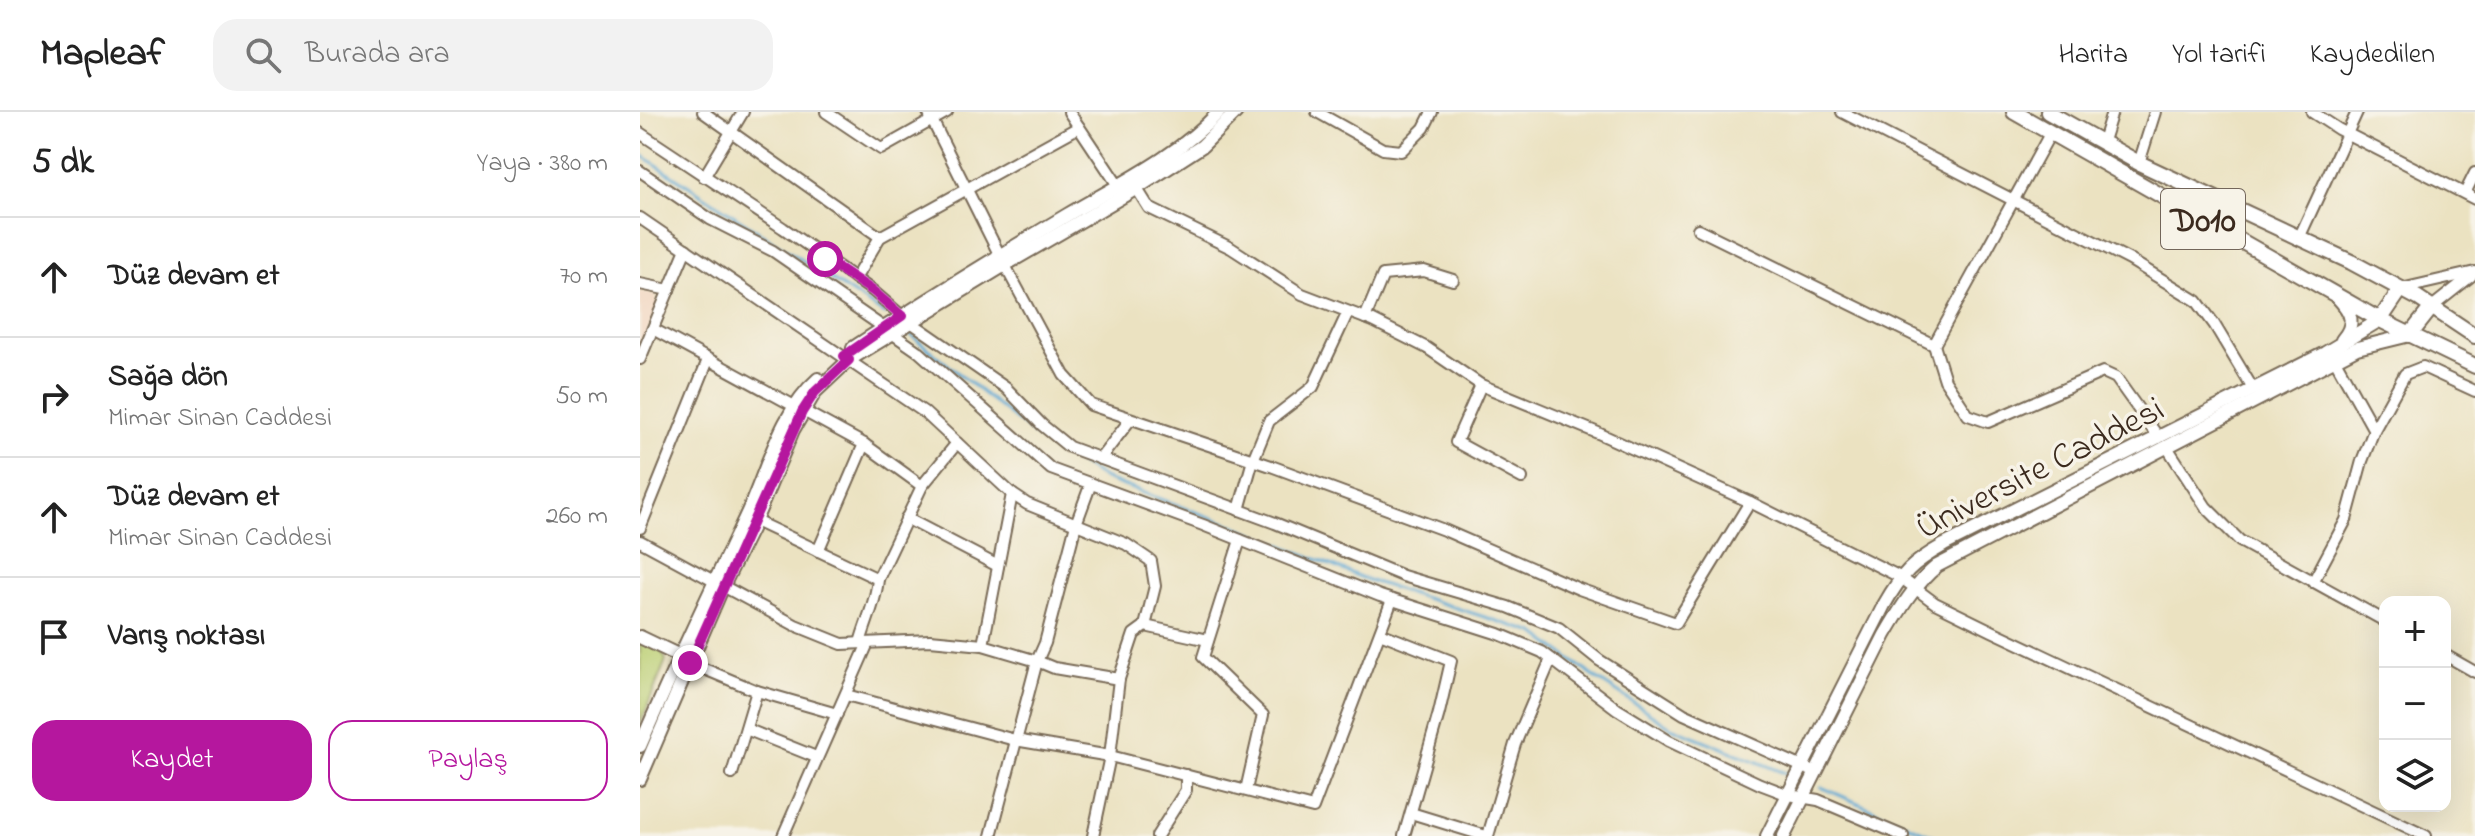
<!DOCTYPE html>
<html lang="tr">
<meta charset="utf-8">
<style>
:root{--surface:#fff;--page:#f2f2f2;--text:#222;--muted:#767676;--line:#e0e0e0;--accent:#b5179e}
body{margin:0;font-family:"Indie Flower",sans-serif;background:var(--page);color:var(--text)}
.controls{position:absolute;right:24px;bottom:24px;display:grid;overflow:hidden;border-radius:16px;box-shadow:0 8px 32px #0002}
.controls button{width:72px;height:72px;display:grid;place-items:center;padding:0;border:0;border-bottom:2px solid var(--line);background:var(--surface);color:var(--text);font:40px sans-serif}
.stop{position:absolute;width:24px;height:24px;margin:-18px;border:6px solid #b5179e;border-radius:50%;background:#fff}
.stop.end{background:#b5179e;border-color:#fff;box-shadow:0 2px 8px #0008}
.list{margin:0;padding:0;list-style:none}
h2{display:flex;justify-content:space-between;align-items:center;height:104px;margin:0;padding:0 32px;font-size:34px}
h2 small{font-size:26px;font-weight:400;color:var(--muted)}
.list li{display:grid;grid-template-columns:52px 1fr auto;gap:24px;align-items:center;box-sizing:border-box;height:120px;padding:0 32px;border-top:2px solid var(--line)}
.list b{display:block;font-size:30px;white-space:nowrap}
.list p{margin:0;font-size:26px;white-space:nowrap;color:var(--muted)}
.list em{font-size:26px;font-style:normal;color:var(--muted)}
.actions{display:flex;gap:16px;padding:24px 32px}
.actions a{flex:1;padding:18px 0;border:2px solid var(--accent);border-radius:24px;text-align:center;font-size:28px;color:var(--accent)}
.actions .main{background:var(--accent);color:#fff}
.icon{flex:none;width:44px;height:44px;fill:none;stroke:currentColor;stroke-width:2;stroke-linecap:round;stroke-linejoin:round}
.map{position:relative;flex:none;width:1835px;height:724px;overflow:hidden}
header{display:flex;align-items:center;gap:48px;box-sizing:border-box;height:112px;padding:0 40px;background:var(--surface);border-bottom:2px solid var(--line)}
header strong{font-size:38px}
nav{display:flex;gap:44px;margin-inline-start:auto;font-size:28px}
.search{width:560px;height:72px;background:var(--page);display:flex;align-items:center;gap:20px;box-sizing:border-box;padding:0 28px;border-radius:24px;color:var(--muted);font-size:30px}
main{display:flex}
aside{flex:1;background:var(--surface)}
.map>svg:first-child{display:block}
.built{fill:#f2d4be}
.green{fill:#bbcf73;stroke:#7b7c48;stroke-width:2}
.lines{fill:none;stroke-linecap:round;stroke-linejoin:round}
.stream{stroke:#5aa7d3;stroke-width:3}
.minor-casing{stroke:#796a57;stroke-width:14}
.major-casing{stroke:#796a57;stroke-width:16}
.highway-casing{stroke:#796a57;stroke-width:18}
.minor{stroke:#fff;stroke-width:10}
.major{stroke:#fff;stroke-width:12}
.highway{stroke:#fff;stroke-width:14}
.route{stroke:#b5179e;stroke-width:10}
.labels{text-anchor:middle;stroke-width:7;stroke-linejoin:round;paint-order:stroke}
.shield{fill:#f7f3e8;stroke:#73665b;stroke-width:2}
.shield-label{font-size:34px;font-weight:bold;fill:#3b2a1e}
.street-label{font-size:36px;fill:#3b2a1e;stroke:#f7f3e8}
</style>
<header>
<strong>Mapleaf</strong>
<div class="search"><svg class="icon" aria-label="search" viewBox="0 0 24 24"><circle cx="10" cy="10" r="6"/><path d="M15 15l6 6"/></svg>Burada ara</div>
<nav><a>Harita</a><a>Yol tarifi</a><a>Kaydedilen</a></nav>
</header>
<main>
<aside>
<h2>5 dk<small>Yaya · 380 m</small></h2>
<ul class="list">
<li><svg class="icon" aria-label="ahead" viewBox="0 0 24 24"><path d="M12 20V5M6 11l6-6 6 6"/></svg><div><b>Düz devam et</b></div><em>70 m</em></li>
<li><svg class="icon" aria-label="right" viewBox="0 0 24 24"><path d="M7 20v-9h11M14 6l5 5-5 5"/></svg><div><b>Sağa dön</b><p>Mimar Sinan Caddesi</p></div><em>50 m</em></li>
<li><svg class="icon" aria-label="ahead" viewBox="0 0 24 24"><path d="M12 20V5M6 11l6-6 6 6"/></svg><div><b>Düz devam et</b><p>Mimar Sinan Caddesi</p></div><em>260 m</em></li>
<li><svg class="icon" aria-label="arrive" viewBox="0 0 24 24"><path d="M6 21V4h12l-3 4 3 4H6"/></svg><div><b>Varış noktası</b></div></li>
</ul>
<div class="actions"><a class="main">Kaydet</a><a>Paylaş</a></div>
</aside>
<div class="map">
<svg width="1835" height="724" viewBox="0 0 1835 724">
<rect width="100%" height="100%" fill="#f7f3e8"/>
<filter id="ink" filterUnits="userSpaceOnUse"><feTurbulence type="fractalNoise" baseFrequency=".0125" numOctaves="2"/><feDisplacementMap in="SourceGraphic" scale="16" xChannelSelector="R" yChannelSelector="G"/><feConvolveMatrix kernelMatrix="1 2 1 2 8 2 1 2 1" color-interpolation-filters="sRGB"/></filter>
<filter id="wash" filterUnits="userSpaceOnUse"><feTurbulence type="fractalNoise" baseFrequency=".006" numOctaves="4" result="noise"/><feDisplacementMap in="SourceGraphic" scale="32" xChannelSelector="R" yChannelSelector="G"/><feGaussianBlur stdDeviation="1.8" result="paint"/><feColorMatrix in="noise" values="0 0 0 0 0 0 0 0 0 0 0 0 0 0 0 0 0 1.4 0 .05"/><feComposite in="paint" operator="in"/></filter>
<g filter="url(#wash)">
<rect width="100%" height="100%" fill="#ebe2c1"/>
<polygon class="built" points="0,179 15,183 19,192 0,236"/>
<polygon class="green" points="0,530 21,538 26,548 0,613"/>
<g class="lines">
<g class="stream">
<polyline points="0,42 244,202"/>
<polyline points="271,223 396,324 465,367 600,416 725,467 895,521 954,565 1031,615 1147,662"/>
<polyline points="1181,675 1294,724"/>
</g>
</g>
</g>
<g filter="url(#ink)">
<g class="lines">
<g class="minor-casing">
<g id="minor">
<polyline points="63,0 240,125"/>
<polyline points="186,0 241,37 307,0"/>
<polyline points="288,0 360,144 424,263 451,293 631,354 804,418 939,477 1036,511 1110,390"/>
<polyline points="429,0 479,75"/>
<polyline points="677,0 743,37 761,39 784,16 792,0"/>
<polyline points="1202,0 1490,148 1557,189 1574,212 1613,277"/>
<polyline points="1672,0 1698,17 1835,87"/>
<polyline points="0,21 143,116 233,179 262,204 366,276 402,313 429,335 635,411 763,464 868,495 919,516 959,548 1044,602 1176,661"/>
<polyline points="1463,29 1472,0"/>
<polyline points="1499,51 1515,0"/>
<polyline points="0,59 70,107 133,139 279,240 411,357 563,413 740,484 859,522 902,540 977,597 1029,629 1120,672 1149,683 1178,688 1263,724"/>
<polyline points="64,65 103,0"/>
<polyline points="494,72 509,96 591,136 662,182 733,209 787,236 841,273 958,321 1110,390 1260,465 1295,491 1352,519 1786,724"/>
<polyline points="1825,81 1835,61"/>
<polyline points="0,106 284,300 372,382 387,392 486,432 511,449 515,474 505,514"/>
<polyline points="1058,117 1294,233 1411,20"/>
<polyline points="1659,126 1717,0"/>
<polyline points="215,167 240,125 439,15"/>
<polyline points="0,172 29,178"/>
<polyline points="1761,177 1835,160"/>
<polyline points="1792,195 1831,164"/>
<polyline points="725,206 743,163 784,159 813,168"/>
<polyline points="13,217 224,332 282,374"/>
<polyline points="1294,233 1305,268 1328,303 1348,310 1463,260 1476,266 1519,326"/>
<polyline points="0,247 46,137"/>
<polyline points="1695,248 1734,318"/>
<polyline points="841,273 816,330 882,366"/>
<polyline points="1527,335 1566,395 1600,429 1745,509"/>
<polyline points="460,347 490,308"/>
<polyline points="450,374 436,412 405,531 397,549 414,556 479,567 494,522 505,514 568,528"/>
<polyline points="599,398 613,348 629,309 673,275 708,200"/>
<polyline points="266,406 358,454"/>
<path d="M 111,407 L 238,467 C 236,490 226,509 220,531"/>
<polyline points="0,416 68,248"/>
<polyline points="600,428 563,545 623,603 606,678"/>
<polyline points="0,429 155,513 202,532 290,528 343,533 397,549 351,724"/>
<polyline points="178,439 224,332"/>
<polyline points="238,467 282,374 317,331"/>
<polyline points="1673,470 1706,408 1722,349 1734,318 1765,262 1783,255 1835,279"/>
<polyline points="740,521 811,549 799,601 764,724"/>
<polyline points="343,533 372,382"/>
<polyline points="1805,543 1835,560"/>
<polyline points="50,551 117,579 197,602"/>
<polyline points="206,583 375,628 470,644 673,696 752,488"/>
<polyline points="106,617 176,645"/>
<polyline points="92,662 117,579"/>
<polyline points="771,701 846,724"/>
<polyline points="143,724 228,531"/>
<polyline points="453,724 470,644 479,567"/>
<polyline points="517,724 546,678 546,663"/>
<polyline points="848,724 875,632 911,547"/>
</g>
</g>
<g class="major-casing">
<g id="major">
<path d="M 1698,186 C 1712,201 1716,212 1702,228"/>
<path d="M 213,236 C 283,190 355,146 427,103 C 480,72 537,45 579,0"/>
<polyline points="0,525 44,546"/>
<path d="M 0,634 C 33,557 69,482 105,406 C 127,360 139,301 178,267"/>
<polyline points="0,667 83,474 115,409 153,318 175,280 209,248 365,153 497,76 562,34 596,0"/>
<path d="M 1127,724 L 1244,493 C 1262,461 1272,451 1304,433 L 1685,241 L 1740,208"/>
<path d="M 1144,724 L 1245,523 C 1259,499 1275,472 1297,454 L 1717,236 L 1770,223"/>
</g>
</g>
<g class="highway-casing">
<g id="highway">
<polyline points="1374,0 1740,208 1835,254"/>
<polyline points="1408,0 1499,51 1711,150 1778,186 1835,224"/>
<polyline points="1740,208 1761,177"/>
<polyline points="1770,223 1792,195"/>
</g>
</g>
<use href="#minor" class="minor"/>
<use href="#major" class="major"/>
<use href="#highway" class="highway"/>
</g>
</g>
<g class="lines" filter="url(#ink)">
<polyline class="route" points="50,551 162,300 175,280 209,248 204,244 262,204 233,179 185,147"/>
</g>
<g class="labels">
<rect class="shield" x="1521" y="77" width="84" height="60" rx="6"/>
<g class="shield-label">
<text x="1563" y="119">D010</text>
</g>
<g class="street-label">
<text transform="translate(1399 354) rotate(-27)" y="13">Üniversite Caddesi</text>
</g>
</g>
</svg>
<div class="controls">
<button>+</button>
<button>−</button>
<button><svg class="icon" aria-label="layers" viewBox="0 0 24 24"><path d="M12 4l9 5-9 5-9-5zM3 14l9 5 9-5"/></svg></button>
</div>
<div class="stop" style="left:185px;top:147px"></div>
<div class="stop end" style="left:50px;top:551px"></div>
</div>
</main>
